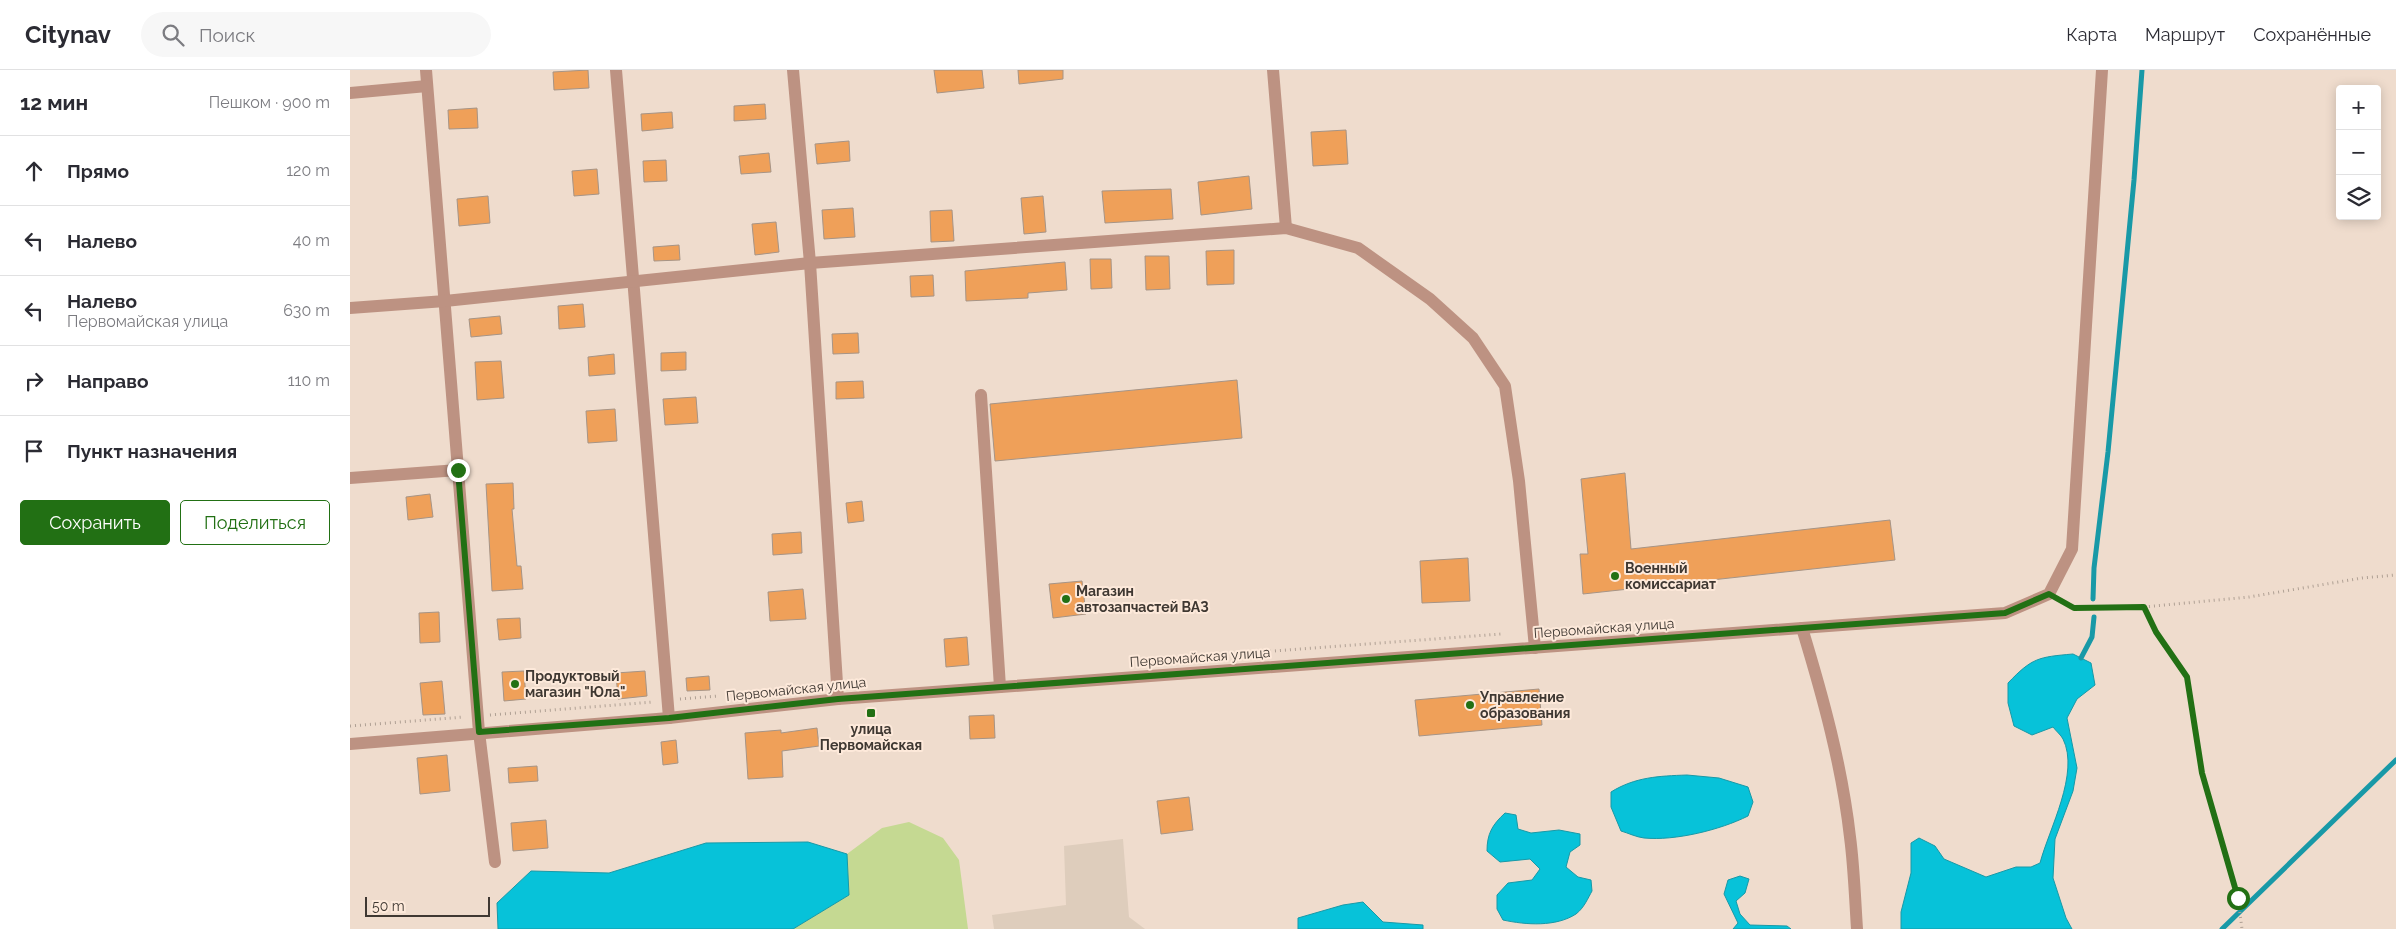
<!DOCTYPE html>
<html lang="ru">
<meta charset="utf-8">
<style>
:root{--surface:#fff;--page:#f7f7f7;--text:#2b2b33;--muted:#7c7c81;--line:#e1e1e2;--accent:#227014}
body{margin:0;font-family:Raleway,sans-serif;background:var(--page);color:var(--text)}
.controls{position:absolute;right:15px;top:15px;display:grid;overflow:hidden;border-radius:5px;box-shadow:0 2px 12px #0003}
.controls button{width:45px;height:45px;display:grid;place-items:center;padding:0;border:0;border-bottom:1px solid var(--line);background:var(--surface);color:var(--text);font:25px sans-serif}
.scale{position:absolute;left:15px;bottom:12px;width:125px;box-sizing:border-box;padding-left:5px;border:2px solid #3f3832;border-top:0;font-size:14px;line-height:18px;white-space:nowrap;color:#3f3832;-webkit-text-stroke:4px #fde9da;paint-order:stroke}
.stop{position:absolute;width:15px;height:15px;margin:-11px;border:4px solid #227014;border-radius:50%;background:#fff}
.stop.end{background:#227014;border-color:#fff;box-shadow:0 1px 5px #0008}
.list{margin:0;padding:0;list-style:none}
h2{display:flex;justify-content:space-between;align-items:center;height:65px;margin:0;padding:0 20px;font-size:21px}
h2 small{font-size:16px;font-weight:400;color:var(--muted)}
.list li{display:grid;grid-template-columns:32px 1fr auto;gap:15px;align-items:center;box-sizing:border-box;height:70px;padding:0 20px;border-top:1px solid var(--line)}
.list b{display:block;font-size:19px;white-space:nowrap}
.list p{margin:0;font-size:16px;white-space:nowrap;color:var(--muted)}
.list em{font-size:16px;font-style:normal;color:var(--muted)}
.actions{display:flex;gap:10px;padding:15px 20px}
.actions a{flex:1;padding:11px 0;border:1px solid var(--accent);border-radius:5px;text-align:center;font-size:18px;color:var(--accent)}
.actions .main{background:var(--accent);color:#fff}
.icon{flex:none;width:28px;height:28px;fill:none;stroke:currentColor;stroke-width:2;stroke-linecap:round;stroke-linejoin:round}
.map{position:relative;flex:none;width:2046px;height:859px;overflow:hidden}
header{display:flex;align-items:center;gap:30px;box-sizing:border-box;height:70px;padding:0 25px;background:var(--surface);border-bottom:1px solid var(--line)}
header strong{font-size:24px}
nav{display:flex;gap:28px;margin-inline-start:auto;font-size:18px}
.search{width:350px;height:45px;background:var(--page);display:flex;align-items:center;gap:12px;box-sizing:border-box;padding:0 18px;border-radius:28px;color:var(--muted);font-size:19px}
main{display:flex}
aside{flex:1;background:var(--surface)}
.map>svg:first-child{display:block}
.education{fill:#decdbc}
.green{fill:#c5d992}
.water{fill:#07c2d9;stroke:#1899a7}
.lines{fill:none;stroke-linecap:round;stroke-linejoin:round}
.stream{stroke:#1899a7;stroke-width:5}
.building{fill:#efa059;stroke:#a69486}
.path{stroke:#afa094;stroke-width:3;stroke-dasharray:1 4;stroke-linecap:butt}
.minor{stroke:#bd9282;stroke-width:12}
.route{stroke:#227014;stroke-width:6}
.poi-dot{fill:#227014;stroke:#fde9da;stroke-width:2}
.labels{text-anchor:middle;stroke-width:4;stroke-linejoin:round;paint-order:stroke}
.poi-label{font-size:14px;font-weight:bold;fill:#3f3832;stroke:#fde9da;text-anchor:start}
.street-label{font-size:14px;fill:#3f3832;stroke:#fde9da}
</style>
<header>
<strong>Citynav</strong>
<div class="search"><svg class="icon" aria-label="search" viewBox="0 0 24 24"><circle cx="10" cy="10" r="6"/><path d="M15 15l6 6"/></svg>Поиск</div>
<nav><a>Карта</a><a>Маршрут</a><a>Сохранённые</a></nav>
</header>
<main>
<aside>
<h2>12 мин<small>Пешком · 900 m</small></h2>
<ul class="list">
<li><svg class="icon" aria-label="ahead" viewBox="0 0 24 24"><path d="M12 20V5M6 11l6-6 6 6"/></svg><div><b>Прямо</b></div><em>120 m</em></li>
<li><svg class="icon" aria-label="left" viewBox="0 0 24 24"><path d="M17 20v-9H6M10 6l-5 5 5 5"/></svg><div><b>Налево</b></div><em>40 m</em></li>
<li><svg class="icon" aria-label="left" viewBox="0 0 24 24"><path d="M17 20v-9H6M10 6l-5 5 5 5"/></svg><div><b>Налево</b><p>Первомайская улица</p></div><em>630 m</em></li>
<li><svg class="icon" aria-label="right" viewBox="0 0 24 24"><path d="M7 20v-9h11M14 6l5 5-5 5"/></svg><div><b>Направо</b></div><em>110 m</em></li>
<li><svg class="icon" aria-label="arrive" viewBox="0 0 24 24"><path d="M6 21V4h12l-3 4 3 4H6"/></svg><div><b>Пункт назначения</b></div></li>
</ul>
<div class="actions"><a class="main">Сохранить</a><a>Поделиться</a></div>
</aside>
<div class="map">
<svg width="2046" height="859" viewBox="0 0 2046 859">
<rect width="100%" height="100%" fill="#efdccd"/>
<polygon class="education" points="773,769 779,847 795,859 644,859 642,845 716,835 714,776"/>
<polygon class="green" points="559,752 593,768 609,790 618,859 443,859 499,825 497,784 532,758"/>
<g class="water">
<path d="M 1723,584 L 1741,593 L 1745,615 L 1727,629 L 1717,648 L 1727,698 L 1723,721 L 1705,769 L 1703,808 L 1716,848 L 1722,859 L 1551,859 L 1551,842 L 1561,803 L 1561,773 L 1569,768 L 1585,776 L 1594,789 L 1636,807 L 1666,797 L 1681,797 L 1690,793 C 1699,759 1730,703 1713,669 C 1711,665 1706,661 1703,657 L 1682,665 L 1664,656 L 1658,633 L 1658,613 C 1682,588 1688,587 1723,584 Z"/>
<path d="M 1337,705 L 1369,708 L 1398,717 L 1403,732 L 1398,746 C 1370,760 1325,771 1294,768 C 1286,767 1278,763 1271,761 L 1261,737 L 1261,722 C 1285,707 1309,706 1337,705 Z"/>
<path d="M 1155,743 L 1166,745 L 1168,759 L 1181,763 L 1209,760 L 1230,764 L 1230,775 L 1220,782 L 1216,797 L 1228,807 L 1241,810 L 1242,821 C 1238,828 1234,838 1226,844 C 1206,857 1176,855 1153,850 L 1147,839 L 1147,825 L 1158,813 L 1182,810 L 1190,799 L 1180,789 L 1150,792 L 1137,781 C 1137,764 1142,755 1155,743 Z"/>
<polygon points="458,772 497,784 499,825 443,859 148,859 147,833 181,801 259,803 356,773"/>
<polygon points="1390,806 1399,809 1395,823 1386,831 1390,844 1400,855 1437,856 1441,859 1383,859 1388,853 1374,824 1378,810"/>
<polygon points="1013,832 1033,852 1073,855 1073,859 948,859 948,848 993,835"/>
</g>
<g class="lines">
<g class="stream">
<polyline points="1743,529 1744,498 1758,382 1784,110 1792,0"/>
<polyline points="1731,588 1742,567 1744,547"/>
<polyline points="1872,859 2046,690"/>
</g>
</g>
<g class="building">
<polygon points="238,0 239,18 204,20 203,2"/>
<polygon points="584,0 632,0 634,18 587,23"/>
<polygon points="668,0 713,0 713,9 669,14"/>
<polygon points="415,34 416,49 384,51 384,36"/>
<polygon points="127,38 128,58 99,59 98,40"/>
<polygon points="322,42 323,58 292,61 291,44"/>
<polygon points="996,60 998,94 963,96 961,62"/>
<polygon points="499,71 500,91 467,94 465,74"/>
<polygon points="419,83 421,102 391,104 389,86"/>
<polygon points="316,90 317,111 294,112 293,91"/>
<polygon points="247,99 249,124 224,126 222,101"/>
<polygon points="899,106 902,139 851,145 848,112"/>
<polygon points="821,119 823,149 755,153 752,121"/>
<polygon points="138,126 140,153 109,156 107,129"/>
<polygon points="693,126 696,162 674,164 671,128"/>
<polygon points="503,138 505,167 474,169 472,140"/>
<polygon points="602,140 604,171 581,172 580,141"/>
<polygon points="426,152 429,182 405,185 402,154"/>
<polygon points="329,175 330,190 304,191 303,177"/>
<polygon points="884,180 884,214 857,215 856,181"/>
<polygon points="795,186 819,186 820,219 796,220"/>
<polygon points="740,189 761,189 762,218 741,219"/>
<polygon points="715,192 717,220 678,223 678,228 616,231 615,201"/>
<polygon points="583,205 584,226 561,227 560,206"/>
<polygon points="233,234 235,257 209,259 208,236"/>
<polygon points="150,246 152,264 121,267 119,249"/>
<polygon points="508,263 509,283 483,284 482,264"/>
<polygon points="336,282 336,300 311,301 311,283"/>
<polygon points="264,284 265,304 239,306 238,287"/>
<polygon points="151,291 154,328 127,330 125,292"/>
<polygon points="887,310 892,368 645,391 640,334"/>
<polygon points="513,311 514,328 486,329 486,312"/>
<polygon points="346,327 348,353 315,355 313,329"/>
<polygon points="265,339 267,371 238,373 236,341"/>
<polygon points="1275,403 1281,479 1540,450 1545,490 1233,524 1230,484 1238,484 1231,409"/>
<polygon points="163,413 164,439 162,439 167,496 171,496 173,519 142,521 136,414"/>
<polygon points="80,424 83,447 58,450 56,427"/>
<polygon points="512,431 514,451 498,453 496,433"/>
<polygon points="451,462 452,483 423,485 422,464"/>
<polygon points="1118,488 1120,531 1072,533 1070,491"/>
<polygon points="732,511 736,544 703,548 699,514"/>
<polygon points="453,519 456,549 420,551 418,522"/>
<polygon points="89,542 90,572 70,573 69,543"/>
<polygon points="170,548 171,568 149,570 147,549"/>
<polygon points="617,567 619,595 596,597 594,569"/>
<polygon points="174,601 176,629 154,631 152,602"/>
<polygon points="295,601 297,626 268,629 266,603"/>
<polygon points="359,606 360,620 337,621 336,608"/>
<polygon points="92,611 95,644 73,645 70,613"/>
<polygon points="1189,619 1192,655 1069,666 1065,630"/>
<polygon points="644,645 645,668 620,669 619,646"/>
<polygon points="467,658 469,676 432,681 433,707 398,709 395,663 431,660 431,663"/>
<polygon points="326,670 328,693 313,695 311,672"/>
<polygon points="97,685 100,721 70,724 67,688"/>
<polygon points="187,696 188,711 159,713 158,698"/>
<polygon points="839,727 843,760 811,764 807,731"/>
<polygon points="196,750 198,778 163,781 161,753"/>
</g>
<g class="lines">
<g class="path">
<polyline points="1710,530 1724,538 1794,537 1806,562 1837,607 1851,703 1888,828 1892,859"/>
<polyline points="1794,537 1899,527 2012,508 2046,505"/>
<polyline points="910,582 1151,564"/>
<polyline points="330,629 368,626"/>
<polyline points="140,645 303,632"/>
<polyline points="0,656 114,647"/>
</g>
<g class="minor">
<polyline points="76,0 129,662 145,792"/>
<polyline points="266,0 319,648"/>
<polyline points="443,0 460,193 488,629"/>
<polyline points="923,0 936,158"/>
<polyline points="0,23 77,16"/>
<polyline points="0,238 95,231 460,193 936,158 1008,178 1080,229 1123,268 1155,316 1169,411 1185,578"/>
<polyline points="631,325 650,617"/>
<polyline points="0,408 108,400"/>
<path d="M 1452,558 C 1473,627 1492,696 1500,767 C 1504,797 1505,829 1507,859"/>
<polyline points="0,674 319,648 488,629 1655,543 1699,524 1722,479 1752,0"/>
</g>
</g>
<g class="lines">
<polyline class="route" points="108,400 129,662 319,648 488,629 1655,543 1699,524 1724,538 1794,537 1806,562 1837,607 1852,703 1888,828"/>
</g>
<g class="poi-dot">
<circle cx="1265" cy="506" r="5"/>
<circle cx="716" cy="529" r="5"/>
<circle cx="165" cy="614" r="5"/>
<circle cx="1120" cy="635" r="5"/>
<rect x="516" y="638" width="10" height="10" rx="2.5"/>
</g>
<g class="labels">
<g class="poi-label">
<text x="1275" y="503">Военный<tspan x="1275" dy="16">комиссариат</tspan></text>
<text x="726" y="526">Магазин<tspan x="726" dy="16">автозапчастей ВАЗ</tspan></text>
<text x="175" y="611">Продуктовый<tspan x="175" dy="16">магазин "Юла"</tspan></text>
<text x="1130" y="632">Управление<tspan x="1130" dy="16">образования</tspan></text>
<text x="521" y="664" text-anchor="middle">улица<tspan x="521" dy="16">Первомайская</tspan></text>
</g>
<g class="street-label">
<text transform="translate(1254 558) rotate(-4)" y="5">Первомайская улица</text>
<text transform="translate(850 587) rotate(-4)" y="5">Первомайская улица</text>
<text transform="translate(446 619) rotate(-6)" y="5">Первомайская улица</text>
</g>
</g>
</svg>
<div class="controls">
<button>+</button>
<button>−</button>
<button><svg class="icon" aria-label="layers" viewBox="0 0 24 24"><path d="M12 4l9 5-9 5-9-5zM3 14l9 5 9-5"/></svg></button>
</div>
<div class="scale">50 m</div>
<div class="stop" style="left:1888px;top:828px"></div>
<div class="stop end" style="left:108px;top:400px"></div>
</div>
</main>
